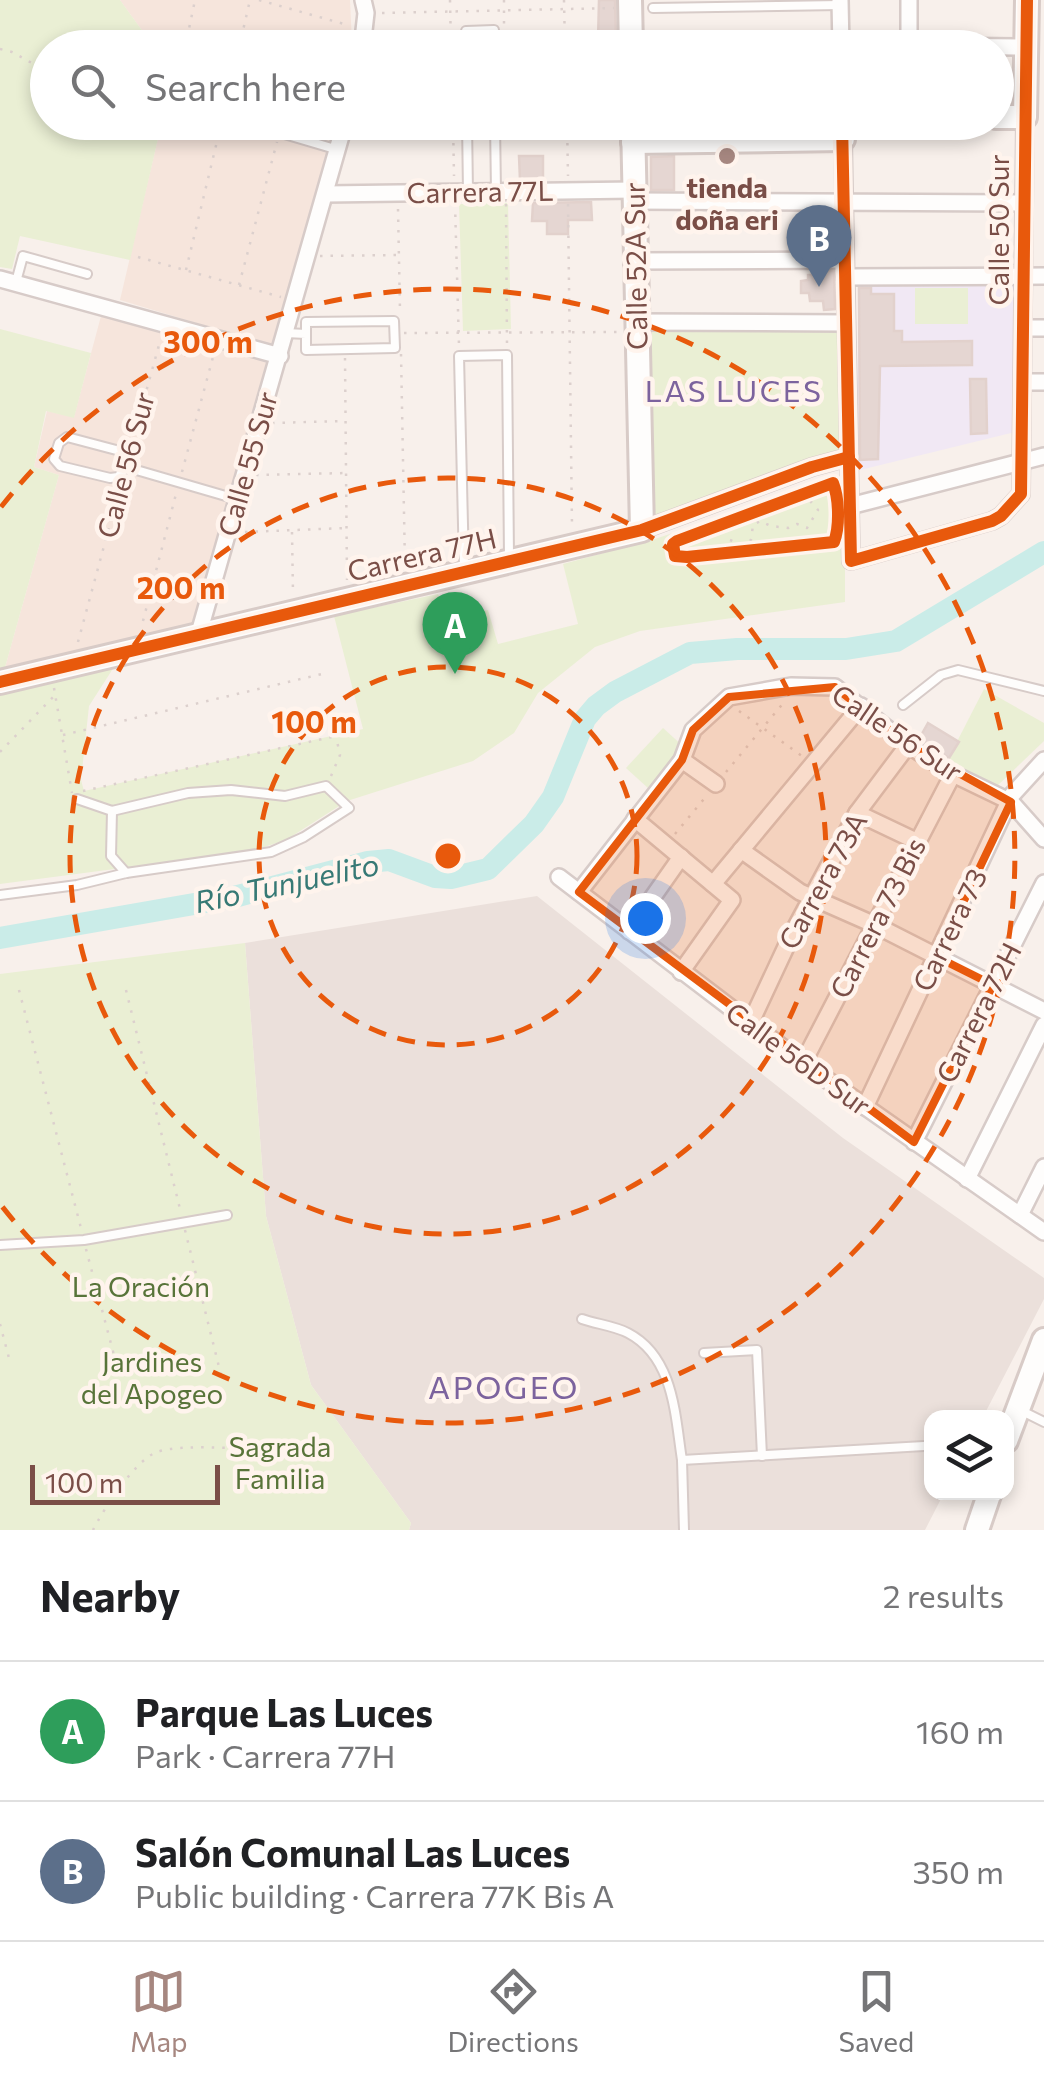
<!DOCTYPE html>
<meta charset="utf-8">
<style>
:root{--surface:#fff;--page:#f2f2f2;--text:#202124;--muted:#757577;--line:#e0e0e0;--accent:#a68780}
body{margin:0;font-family:Commissioner,sans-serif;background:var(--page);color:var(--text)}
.controls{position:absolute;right:30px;bottom:30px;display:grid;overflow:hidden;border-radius:20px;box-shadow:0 5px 15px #0003}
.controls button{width:90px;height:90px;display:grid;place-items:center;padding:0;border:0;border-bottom:2px solid var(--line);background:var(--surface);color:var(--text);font:50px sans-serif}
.scale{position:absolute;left:30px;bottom:25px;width:190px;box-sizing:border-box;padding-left:10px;border:5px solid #7a4e47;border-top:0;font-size:28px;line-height:35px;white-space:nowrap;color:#7a4e47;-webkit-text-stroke:8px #fff4ed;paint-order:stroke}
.you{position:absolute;left:645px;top:918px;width:35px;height:35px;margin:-25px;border:8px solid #fff;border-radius:50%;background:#1a73e8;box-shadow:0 0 0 15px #1a73e833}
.badge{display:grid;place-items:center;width:65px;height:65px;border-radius:50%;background:var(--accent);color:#fff;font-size:32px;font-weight:700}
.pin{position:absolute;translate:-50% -82px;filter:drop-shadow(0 2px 5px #0008)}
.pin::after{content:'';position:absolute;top:52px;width:35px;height:30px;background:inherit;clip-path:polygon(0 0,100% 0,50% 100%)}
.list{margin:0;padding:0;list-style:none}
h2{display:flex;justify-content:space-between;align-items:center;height:130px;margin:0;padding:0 40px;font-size:42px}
h2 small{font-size:32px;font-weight:400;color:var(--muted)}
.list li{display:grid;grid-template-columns:65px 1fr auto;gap:30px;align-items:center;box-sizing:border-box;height:140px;padding:0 40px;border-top:2px solid var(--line)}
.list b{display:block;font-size:38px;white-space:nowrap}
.list p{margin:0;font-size:32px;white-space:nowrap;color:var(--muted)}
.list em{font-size:32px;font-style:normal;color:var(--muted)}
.icon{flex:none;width:55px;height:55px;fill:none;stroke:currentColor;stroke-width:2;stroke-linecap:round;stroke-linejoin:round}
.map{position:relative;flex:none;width:1044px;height:1530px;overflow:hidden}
.search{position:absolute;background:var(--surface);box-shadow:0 5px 15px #0003;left:30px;right:30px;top:30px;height:110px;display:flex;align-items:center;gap:25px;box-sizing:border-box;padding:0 35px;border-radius:55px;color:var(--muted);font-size:38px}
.sheet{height:410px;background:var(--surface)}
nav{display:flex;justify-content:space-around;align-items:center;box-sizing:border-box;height:140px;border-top:2px solid var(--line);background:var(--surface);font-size:28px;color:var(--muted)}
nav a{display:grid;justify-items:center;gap:5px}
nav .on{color:var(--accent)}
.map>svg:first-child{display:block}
.residential{fill:#f6e5dc}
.industrial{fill:#ebe0db}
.education{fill:#f1e8f4}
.green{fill:#eaefd4}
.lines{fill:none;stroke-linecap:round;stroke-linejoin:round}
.river{stroke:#caece8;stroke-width:22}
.building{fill:#e5d6d2;stroke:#e2d1cc;stroke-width:2.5}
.lane-casing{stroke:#d7cbc8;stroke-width:12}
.street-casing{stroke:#d7cbc8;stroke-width:20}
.secondary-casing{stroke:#d8cbc7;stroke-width:28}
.path{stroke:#dcd0cd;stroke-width:2.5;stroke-dasharray:2.5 8;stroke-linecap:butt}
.lane{stroke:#fefdfc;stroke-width:8}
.street{stroke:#fefdfc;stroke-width:15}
.secondary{stroke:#fefdfc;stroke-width:22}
.cycleway-casing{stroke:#fff4ed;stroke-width:19}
.cycleway{stroke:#e8590c;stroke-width:12}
.marked{fill:#e8590c;fill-opacity:0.2;stroke:#e8590c;stroke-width:8;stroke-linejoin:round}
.ring{fill:none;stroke:#e8590c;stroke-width:5;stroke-dasharray:18 12}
.poi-dot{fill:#a68780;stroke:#fff4ed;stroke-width:4}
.labels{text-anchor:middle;stroke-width:9;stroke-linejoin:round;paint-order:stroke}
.poi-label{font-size:28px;font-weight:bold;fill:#7a4e47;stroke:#fff4ed}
.street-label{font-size:28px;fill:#7a4e47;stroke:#fff4ed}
.park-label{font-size:28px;fill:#587439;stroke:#fff4ed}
.neighbourhood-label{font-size:30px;letter-spacing:2.5px;fill:#7c639e;stroke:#fff4ed}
.water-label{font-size:30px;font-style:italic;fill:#377975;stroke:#fff4ed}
.quarter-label{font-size:32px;letter-spacing:2.5px;fill:#7c639e;stroke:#fff4ed}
.centre{fill:#e8590c;stroke:#fff4ed;stroke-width:5}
.ring-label{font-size:30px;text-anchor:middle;font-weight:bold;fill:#e8590c;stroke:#fff4ed;stroke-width:9;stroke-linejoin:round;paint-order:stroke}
</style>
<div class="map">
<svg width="1044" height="1530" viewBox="0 0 1044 1530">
<rect width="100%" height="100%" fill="#f8f0eb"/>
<g class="residential">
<polygon points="120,0 350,0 352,43 351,48 154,47"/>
<polygon points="133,123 334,123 276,347 120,300 160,130"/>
<polygon points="101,316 271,362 193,624 4,671 59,475 34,467 47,411 74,417"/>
</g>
<polygon class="industrial" points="537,896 843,1138 1044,1278 1044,1299 983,1417 932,1418 932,1492 944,1493 925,1530 409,1530 411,1523 311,1385 266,1216 245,943"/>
<polygon class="education" points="1016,283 1015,432 856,471 859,284"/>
<g class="green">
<polygon points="0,0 120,0 154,47 48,48 48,122 133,123 160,130 130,260 20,236 12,269 0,267"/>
<polygon points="508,203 511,329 463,331 459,204"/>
<rect x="915" y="288" width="53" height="36"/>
<polygon points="0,329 91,353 74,418 46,411 34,467 59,475 4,671 0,672"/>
<polygon points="652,330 843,330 841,449 650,519"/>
<polygon points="845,474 845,602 640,631 595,647 538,693 514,733 473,761 347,801 286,840 252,851 0,884 0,694 114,667 89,706 81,780 84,791 363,729 334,616 438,594 445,619 488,610 498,644 578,624 563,564 655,539"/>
<polygon points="984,689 1044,723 1044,741 996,787 947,761"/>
<polygon points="663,728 685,748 648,788 626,768"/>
<polygon points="245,943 266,1216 311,1385 411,1523 409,1530 0,1530 0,974"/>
</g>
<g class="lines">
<polyline class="river" points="0,938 234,897 368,862 389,860 435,877 451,878 488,869 534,824 553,797 585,719 596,706 615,692 690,653 737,649 846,649 896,641 1044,552"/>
</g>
<g class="building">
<polygon points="599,0 615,0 616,40 598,41"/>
<polygon points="519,156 543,156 543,180 520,180"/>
<polygon points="674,156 674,190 651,190 651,157"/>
<polygon points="591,202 592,220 568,220 568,234 547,234 547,221 532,221 533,203"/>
<polygon points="812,271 834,271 835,309 824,310 823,301 810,301 809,293 801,293 801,281 808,280 808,275 812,275"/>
<polygon points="859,288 871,288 871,294 894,294 894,331 902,331 902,342 972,341 972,365 880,366 878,459 860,460"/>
<polygon points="970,379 986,379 987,433 971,434"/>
<polygon points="928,723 959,742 949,758 919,739"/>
</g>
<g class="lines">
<g class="lane-casing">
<g id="lane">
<polyline points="653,8 840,5"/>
<polyline points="466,48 466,31 494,30 494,48"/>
<polyline points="203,122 212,122"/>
<polyline points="244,122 335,149"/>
<polyline points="467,122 468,192"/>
<polyline points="495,122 496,192"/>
<polyline points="16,282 23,256 87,274"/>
<polyline points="286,333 306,334 306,322 394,321 395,348 306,350 306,334"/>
<polyline points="126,467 118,477 110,478 60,466 54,459 59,443 67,437 120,451 126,467 236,499"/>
<polyline points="464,567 459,356 507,355 509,556"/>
<polyline points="903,705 941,675 958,670 1044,691"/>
<polyline points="112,811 111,856 126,873"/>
<polyline points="0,895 77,885 126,873 271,852 304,837 349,808 326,786 285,796 231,790 188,793 112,811 77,799"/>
<polyline points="0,1245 84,1240 227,1215"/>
<path d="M 582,1319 C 596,1324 615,1326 628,1333 C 674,1357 675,1415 682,1460 L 924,1446"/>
<polyline points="704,1353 757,1350 762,1456"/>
<polyline points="1022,1411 1044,1422"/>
<polyline points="682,1460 684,1530"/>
</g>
</g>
<g class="street-casing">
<g id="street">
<polyline points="840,0 841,48"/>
<polyline points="841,45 1026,47"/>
<polyline points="909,47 909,0"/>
<polyline points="362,48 366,13 363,0"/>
<polyline points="843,139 851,561 992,521 1001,516 1021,494 1025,117"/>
<polyline points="326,194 634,190"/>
<polyline points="635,201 1024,203"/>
<polyline points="636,261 845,260"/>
<polyline points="845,277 1044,276"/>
<polyline points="0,279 280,356"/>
<polyline points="637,322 846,323"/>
<polyline points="1023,328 1044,328"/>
<polyline points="1023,382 1044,382"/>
<polyline points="850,506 1044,456"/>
<polyline points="642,530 812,467 849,457"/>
<polyline points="199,633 345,122"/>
<polyline points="682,760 716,784"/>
<polyline points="857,813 918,842"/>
<polyline points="635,819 732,900 681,972"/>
<polyline points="741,850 800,892 875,925 1044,1011"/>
<polyline points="559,877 803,1063 1044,1232"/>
<polyline points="713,884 861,706"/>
<polyline points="579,892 682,760 693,730 729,697 791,686 835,687 908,745 953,774 1011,802 1044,839"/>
<polyline points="629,931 681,857"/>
<polyline points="750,1024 792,934 857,813 908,745"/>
<polyline points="803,1063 953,774"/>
<polyline points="865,1107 1012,795 1044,760"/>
<polyline points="914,1142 1044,883"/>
<polyline points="967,1179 1044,1025"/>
<polyline points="1020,1215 1044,1167"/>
</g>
</g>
<g class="secondary-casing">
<g id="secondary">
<polyline points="630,0 631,48"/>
<polyline points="996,117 1025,117 1027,0"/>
<polyline points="633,142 843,139 842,122"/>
<polyline points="0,682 642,530 633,122"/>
<polyline points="1006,1441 1044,1340"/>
<polyline points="977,1530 990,1492"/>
</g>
</g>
<g class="path">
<polyline points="259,0 344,24"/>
<polyline points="450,0 451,48"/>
<polyline points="504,0 504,28"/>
<polyline points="564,0 565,48"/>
<polyline points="382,13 614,8"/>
<polyline points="185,48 195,0"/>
<polyline points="239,48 250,0"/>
<polyline points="0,49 12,52 48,72"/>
<polyline points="453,122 454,176"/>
<polyline points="567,122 568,176"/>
<polyline points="360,124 409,122"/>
<polyline points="455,204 459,346"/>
<polyline points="506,204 507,346"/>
<polyline points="568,204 572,526"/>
<polyline points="398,209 400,311"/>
<polyline points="320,256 397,255"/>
<polyline points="138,257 281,297"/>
<polyline points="186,270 220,129"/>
<polyline points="239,285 277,142"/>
<polyline points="404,333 621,332"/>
<polyline points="401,354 405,566"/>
<polyline points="345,358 347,580"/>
<polyline points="272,423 344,421"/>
<polyline points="130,450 159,345"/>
<polyline points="182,472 213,357"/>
<polyline points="256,475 347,473"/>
<polyline points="751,507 758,521"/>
<polyline points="245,532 347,528"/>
<polyline points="292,532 293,594"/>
<polyline points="730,540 740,544 751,540 753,525 760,521 771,526 788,528 797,524 807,528 818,510 811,502 817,493 815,483"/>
<polyline points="143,621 176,494"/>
<polyline points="78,642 120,487"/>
<polyline points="54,688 72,793"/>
<polyline points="739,711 802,756"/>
<polyline points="63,735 322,674"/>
<polyline points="0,752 55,695"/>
<polyline points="726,772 785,701"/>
<polyline points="331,776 340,755 332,718"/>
<polyline points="83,791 336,736"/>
<polyline points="675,834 708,794"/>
<polyline points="19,990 82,1232"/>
<polyline points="126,990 181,1213"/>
<polyline points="185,1230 222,1379"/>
<polyline points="86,1249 120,1378"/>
<polyline points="0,1324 9,1358"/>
<path d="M 93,1530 C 103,1510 135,1460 157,1452 C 184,1442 273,1451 306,1452"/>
</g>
<use href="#lane" class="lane"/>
<use href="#street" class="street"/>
<use href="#secondary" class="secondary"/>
<g class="cycleway-casing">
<g id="cycleway">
<polyline points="842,122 851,561 992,521 1001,516 1021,494 1027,0"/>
<path d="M 833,483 C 839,498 840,526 834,542 L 687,557 L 675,556 L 673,544 L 677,541 Z"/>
<polyline points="0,682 642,530 812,467 849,457"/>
</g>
</g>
<use href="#cycleway" class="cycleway"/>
</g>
<path class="marked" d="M 835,687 L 908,745 L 1011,802 L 937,957 L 993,985 L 914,1142 L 579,892 L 682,760 L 693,730 L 729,697 Z"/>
<g class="ring">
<circle cx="448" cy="856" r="189"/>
<circle cx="448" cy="856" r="378"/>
<path d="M1 507A567 567 0 1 1 1 1205"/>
</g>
<circle class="poi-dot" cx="727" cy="156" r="10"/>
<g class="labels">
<g class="poi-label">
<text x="727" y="198">tienda<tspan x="727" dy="32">doña eri</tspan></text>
</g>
<g class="street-label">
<text transform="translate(480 192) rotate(-1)" y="10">Carrera 77L</text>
<text transform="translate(999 230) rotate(-90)" y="10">Calle 50 Sur</text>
<text transform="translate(636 266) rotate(-91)" y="10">Calle 52A Sur</text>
<text transform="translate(248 464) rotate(-74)" y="10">Calle 55 Sur</text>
<text transform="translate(126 465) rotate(-75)" y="10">Calle 56 Sur</text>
<text transform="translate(422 555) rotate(-13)" y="10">Carrera 77H</text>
<text transform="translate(897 733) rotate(34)" y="10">Calle 56 Sur</text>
<text transform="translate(823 881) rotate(-61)" y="10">Carrera 73A</text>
<text transform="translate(878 918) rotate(-63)" y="10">Carrera 73 Bis</text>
<text transform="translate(950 930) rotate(-64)" y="10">Carrera 73</text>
<text transform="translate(979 1013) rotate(-63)" y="10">Carrera 72H</text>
<text transform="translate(798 1059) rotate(36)" y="10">Calle 56D Sur</text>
</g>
<g class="park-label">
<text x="141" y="1297">La Oración</text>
<text x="152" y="1372">Jardines<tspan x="152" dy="32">del Apogeo</tspan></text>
<text x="280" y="1457">Sagrada<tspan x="280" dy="32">Familia</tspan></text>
</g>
<g class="neighbourhood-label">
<text x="734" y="402">LAS LUCES</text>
</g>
<g class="water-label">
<text transform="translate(287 884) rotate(-12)" y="10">Río Tunjuelito</text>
</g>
<g class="quarter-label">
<text x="504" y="1399">APOGEO</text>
</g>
</g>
<circle cx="448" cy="856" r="15" class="centre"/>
<g class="ring-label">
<text x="208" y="353">300 m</text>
<text x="181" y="599">200 m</text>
<text x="314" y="733">100 m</text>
</g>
</svg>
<div class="controls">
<button><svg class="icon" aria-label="layers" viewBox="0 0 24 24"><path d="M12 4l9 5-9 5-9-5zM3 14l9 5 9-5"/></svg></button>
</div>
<div class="scale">100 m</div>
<div class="you"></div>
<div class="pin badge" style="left:455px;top:674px;background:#2e9e5b">A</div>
<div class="pin badge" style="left:819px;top:287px;background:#5c6f8a">B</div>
<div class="search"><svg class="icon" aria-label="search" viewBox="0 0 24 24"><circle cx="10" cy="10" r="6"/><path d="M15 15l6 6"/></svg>Search here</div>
</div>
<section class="sheet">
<h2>Nearby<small>2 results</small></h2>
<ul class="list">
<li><span class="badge" style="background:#2e9e5b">A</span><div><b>Parque Las Luces</b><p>Park · Carrera 77H</p></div><em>160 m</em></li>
<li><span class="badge" style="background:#5c6f8a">B</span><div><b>Salón Comunal Las Luces</b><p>Public building · Carrera 77K Bis A</p></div><em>350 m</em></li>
</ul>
</section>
<nav>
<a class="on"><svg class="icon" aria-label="map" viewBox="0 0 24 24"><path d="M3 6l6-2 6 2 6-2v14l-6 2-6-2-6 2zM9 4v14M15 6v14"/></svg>Map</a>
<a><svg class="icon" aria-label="directions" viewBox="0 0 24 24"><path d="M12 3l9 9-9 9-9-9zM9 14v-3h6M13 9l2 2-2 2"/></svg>Directions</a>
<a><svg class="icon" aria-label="saved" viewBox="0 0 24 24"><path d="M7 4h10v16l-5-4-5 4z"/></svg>Saved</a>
</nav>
